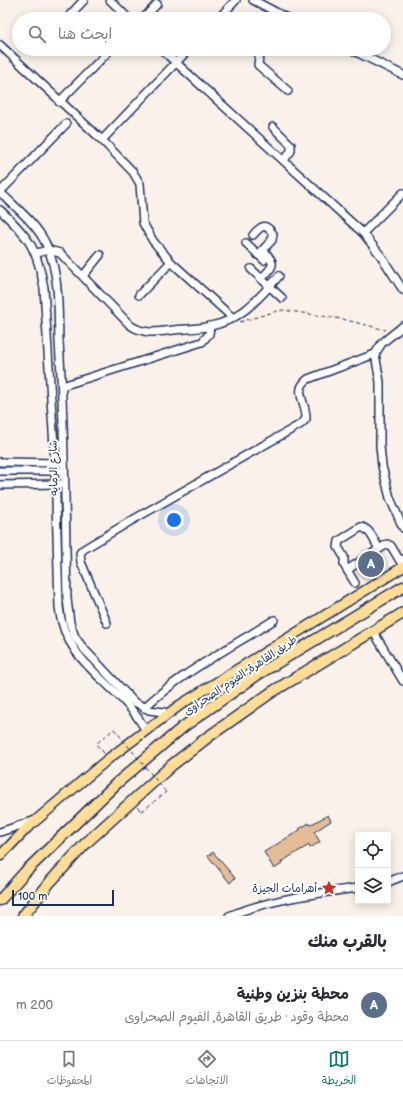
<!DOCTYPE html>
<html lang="ar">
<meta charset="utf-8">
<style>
:root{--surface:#fff;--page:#f7f7f7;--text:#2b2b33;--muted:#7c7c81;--line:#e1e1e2;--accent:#0f766e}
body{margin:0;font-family:"Balsamiq Sans","Playpen Sans Arabic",sans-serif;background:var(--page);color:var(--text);direction:rtl}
.controls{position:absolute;right:12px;bottom:12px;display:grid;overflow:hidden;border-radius:4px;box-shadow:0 2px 10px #0003}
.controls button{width:36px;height:36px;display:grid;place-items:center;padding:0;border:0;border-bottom:1px solid var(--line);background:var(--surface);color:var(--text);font:20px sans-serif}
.scale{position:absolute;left:12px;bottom:10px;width:102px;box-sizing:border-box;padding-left:4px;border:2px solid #1b2f5e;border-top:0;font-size:11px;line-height:14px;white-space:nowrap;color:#1b2f5e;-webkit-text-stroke:3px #fff;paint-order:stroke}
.you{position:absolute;left:174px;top:520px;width:14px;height:14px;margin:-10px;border:3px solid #fff;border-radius:50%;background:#1a73e8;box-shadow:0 0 0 6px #1a73e833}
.badge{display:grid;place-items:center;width:26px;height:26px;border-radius:50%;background:var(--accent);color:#fff;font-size:13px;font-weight:700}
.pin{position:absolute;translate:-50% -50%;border:2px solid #fff;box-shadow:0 1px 4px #0006}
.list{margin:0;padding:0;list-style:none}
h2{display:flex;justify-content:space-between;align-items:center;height:52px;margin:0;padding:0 16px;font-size:17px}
h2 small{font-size:13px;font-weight:400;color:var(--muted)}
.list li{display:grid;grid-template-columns:26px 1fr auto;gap:12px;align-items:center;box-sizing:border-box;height:72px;padding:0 16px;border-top:1px solid var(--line)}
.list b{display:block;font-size:15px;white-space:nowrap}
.list p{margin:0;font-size:13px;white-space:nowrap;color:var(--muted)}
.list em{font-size:13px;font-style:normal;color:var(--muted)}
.icon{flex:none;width:22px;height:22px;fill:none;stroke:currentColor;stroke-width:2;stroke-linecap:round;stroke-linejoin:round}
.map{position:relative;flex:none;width:403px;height:916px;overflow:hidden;direction:ltr}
.search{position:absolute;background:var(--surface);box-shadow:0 2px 10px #0003;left:12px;right:12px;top:12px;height:44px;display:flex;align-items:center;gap:10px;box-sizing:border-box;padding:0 14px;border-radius:22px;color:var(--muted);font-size:15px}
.sheet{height:124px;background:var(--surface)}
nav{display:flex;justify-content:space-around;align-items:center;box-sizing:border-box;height:56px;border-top:1px solid var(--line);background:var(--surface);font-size:11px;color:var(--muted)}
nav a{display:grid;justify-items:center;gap:2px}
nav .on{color:var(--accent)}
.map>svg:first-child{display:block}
.building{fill:#e4bc95;stroke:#1b2f5e}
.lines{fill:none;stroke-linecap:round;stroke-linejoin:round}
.minor-casing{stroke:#1b2f5e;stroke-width:10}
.major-casing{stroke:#1b2f5e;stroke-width:12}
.highway-casing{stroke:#1b2f5e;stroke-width:13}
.path{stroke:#1b2f5e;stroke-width:1;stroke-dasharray:4 3;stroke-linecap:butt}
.minor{stroke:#fff;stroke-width:7}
.major{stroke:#ffdd96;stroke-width:9}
.highway{stroke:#ffdd96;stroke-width:10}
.path-bridge{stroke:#1b2f5e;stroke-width:1;stroke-dasharray:4 3;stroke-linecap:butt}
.labels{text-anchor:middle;stroke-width:4;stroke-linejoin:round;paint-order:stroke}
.street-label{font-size:11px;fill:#1b2f5e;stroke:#fff}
.poi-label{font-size:11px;fill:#1b2f5e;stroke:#fff;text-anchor:end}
</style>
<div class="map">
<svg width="403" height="916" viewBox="0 0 403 916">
<rect width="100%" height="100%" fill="#faf2ea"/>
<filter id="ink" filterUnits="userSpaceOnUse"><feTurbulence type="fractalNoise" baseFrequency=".025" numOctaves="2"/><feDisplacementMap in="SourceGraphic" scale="8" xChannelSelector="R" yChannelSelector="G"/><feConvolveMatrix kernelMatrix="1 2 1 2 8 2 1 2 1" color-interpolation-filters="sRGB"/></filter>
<g filter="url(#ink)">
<g class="building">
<polygon points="328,815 331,821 314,832 320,842 310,848 309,845 281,862 282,864 274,869 264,852 300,830 299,829 309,823 310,825"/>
<polygon points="213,852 235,878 230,883 208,856"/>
</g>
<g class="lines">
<g class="minor-casing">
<g id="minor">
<polyline points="110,0 129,19"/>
<polyline points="253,0 289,19"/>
<polyline points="70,15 84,0"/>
<polyline points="143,19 157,4"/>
<polyline points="218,19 236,0"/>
<polyline points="0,45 102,140 133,172 140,184 143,223 153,241 171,262 233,318"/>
<polyline points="161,49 363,233 381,256 403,290"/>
<polyline points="266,49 259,57 258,65 288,91"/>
<polyline points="350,49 403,75"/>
<polyline points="59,102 111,49"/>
<polyline points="273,127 291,145 291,151 284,160"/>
<polyline points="102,140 189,49"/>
<path d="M 0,192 C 16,208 36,223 46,244 C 60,274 58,310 59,342 C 65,428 65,513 67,599 L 70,623 L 75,637 L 84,649 L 133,701 L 149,710 L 164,712 L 168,714"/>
<polyline points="0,192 66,124"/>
<path d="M 0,210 C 29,237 37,248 44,288 L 55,463 L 59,607 C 65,667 121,683 146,731"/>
<polyline points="363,233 403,193"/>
<path d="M 253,235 C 261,226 265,222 273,234 L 272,240 L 258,255"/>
<polyline points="246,243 264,260"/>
<path d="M 36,253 L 49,250 L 60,253 L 130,325 C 144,335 158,332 174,330 C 186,329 199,329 211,326 C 241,320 259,298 279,276"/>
<polyline points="251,269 282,298"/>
<polyline points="83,276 100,255"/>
<path d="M 261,279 C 274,265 277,265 263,250"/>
<polyline points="139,295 171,262"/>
<polyline points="403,326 382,343 375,354 380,382 380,446 382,466 390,498 403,528"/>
<polyline points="62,386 202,342 209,334 210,326"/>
<polyline points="0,462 60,463"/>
<polyline points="0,471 60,471"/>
<polyline points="0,485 61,484"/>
<polyline points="347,570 387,544 391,546 400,561 403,559"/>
<path d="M 355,583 L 344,565 L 344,557 L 338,547 L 339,541 L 361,527 C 370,528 375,542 379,549"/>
<path d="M 107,623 L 81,562 L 80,553 L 84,549 L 129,522 L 301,424 L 306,419 C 307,402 292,391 308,379 L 375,354"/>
<polyline points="373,631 403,681"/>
<path d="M 144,708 C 182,672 230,648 274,620"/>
<polyline points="0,832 33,821"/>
<polyline points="388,882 403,876"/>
<path d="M 229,916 C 267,900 317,893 358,888"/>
</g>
</g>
<g class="major-casing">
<polyline id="major" points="0,856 27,828 108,759 180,705 403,567"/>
</g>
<g class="highway-casing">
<g id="highway">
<polyline points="0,900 25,872 117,783 183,727 257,675 403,587"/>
<polyline points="23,916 51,881 86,843 172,765 208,737 272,692 403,613"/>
</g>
</g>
<g class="path">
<polyline points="240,322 277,311 283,310 342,319 386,330"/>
<polyline points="104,753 96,744 114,729"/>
<polyline points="138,807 141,812 166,792"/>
</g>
<use href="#minor" class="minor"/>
<use href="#major" class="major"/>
<use href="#highway" class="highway"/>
<polyline class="path-bridge" points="114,729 166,792"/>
</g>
</g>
<defs>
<g id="sight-bare" transform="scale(1.2)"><path d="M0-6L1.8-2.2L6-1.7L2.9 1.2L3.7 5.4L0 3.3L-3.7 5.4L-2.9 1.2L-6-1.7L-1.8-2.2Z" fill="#c8321e" stroke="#fff" stroke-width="2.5" paint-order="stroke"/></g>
</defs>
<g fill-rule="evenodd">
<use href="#sight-bare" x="329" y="888"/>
</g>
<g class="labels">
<g class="street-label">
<text transform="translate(53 468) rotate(-91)" y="4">شارع الرمايه</text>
<text transform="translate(240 675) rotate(-34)" y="4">طريق القاهرة, الفيوم الصحراوى</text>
</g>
<g class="poi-label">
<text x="317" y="892">أهرامات الجيزة</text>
</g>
</g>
</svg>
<div class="controls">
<button><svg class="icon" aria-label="locate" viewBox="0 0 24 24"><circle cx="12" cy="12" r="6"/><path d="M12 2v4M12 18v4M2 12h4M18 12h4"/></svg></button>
<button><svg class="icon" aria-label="layers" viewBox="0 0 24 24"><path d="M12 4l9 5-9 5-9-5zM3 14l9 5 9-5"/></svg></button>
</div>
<div class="scale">100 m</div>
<div class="you"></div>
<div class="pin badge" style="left:371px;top:564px;background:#5c6f8a">A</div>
<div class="search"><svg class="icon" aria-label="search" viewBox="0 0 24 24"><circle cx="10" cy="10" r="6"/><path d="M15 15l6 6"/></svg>ابحث هنا</div>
</div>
<section class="sheet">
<h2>بالقرب منك<small></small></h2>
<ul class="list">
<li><span class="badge" style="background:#5c6f8a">A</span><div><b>محطة بنزين وطنية</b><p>محطة وقود · طريق القاهرة, الفيوم الصحراوى</p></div><em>200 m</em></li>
</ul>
</section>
<nav>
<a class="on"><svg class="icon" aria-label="map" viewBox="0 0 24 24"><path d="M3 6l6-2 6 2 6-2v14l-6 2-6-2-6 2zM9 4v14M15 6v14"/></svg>الخريطة</a>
<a><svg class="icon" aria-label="directions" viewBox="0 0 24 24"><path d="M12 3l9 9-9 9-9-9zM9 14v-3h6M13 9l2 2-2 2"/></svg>الاتجاهات</a>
<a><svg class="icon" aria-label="saved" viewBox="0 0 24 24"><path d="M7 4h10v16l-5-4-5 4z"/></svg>المحفوظات</a>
</nav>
